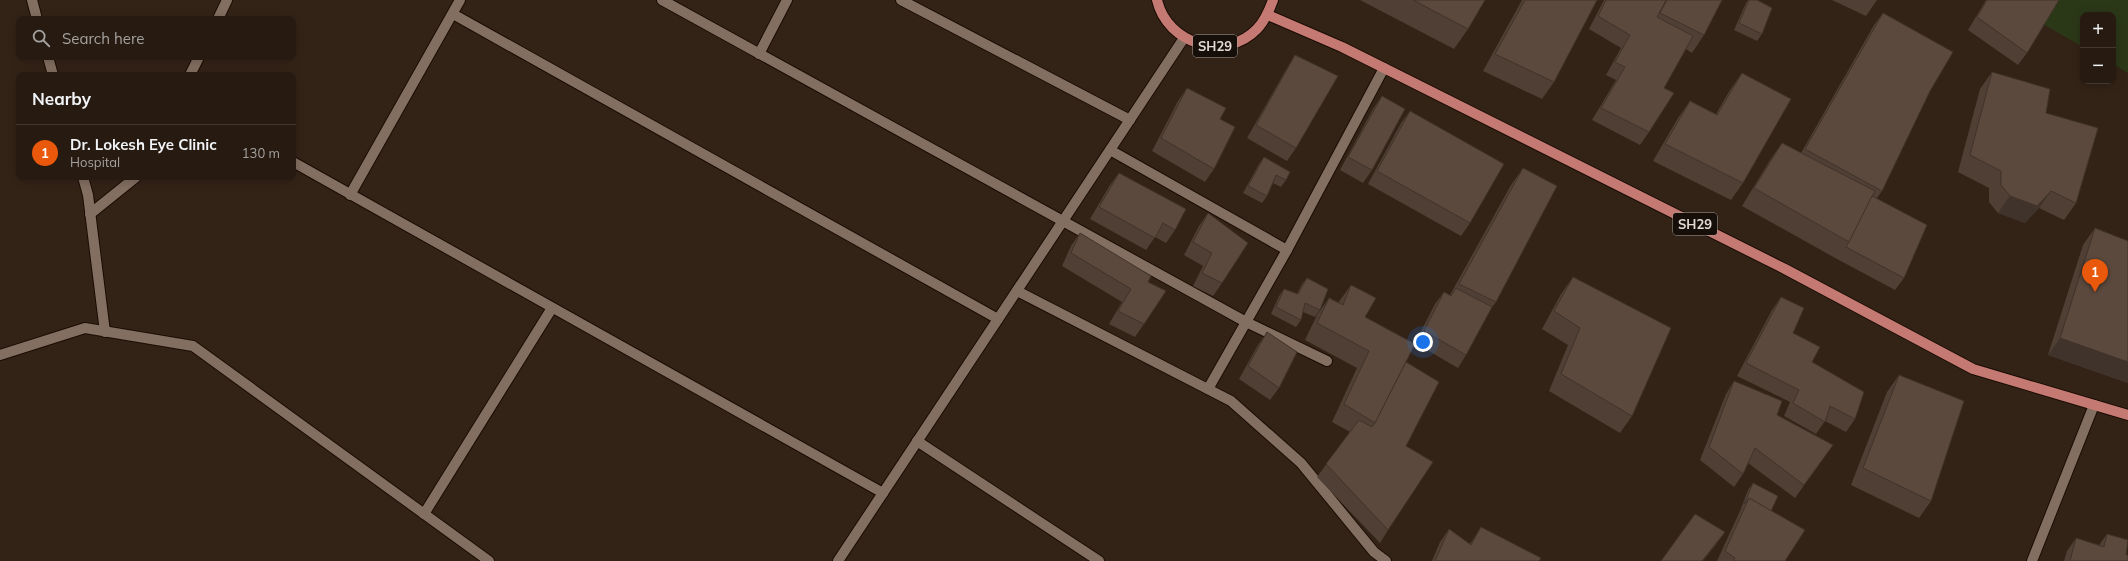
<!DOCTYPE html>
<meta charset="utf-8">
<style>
:root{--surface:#261a11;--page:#2e231a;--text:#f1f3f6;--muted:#a4a19f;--line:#423831;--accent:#ea580c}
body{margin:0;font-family:Mulish,sans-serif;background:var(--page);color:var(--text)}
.controls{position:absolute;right:12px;top:12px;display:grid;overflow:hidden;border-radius:8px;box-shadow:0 2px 10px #0003}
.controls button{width:36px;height:36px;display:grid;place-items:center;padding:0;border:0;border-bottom:1px solid var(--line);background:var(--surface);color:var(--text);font:20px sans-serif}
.you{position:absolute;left:1423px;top:342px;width:14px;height:14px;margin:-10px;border:3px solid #fff;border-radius:50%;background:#1a73e8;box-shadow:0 0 0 6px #1a73e833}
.badge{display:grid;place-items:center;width:26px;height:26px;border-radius:50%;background:var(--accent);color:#fff;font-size:13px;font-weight:700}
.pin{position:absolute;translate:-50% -33px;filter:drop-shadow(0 1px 2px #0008)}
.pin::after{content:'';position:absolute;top:21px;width:14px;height:12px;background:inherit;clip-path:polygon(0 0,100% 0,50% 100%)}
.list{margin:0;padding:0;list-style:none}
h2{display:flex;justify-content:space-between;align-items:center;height:52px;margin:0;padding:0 16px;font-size:17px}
h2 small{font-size:13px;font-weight:400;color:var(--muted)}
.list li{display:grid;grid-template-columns:26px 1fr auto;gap:12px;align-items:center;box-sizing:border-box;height:56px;padding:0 16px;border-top:1px solid var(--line)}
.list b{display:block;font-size:15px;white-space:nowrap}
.list p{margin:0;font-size:13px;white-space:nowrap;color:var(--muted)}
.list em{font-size:13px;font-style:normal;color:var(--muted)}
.icon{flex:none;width:22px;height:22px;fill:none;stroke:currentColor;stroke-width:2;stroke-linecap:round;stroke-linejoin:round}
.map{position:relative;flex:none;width:2128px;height:561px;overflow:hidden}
.search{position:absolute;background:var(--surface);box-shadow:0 2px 10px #0003;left:16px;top:16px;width:280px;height:44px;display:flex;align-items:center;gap:10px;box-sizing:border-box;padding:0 14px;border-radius:8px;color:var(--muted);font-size:15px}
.panel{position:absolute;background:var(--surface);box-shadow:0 2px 10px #0003;left:16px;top:72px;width:280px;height:108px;border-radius:8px}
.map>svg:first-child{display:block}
.green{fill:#2b3818}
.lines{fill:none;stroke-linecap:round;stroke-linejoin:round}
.street-casing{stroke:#1a0c03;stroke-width:12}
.secondary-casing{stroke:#1a0c03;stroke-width:12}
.primary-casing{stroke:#1a0c03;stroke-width:12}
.street{stroke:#836f62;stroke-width:10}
.secondary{stroke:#836f62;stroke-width:10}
.primary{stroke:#c47a72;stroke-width:10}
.wall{fill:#4f3f34}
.shaded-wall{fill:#40332b}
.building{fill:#5c493d;stroke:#40332b}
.labels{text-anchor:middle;stroke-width:3;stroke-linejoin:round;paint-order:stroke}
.shield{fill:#150e09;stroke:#a79e96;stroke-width:1}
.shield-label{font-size:13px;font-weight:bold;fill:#e6dbd3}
</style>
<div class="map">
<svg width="2128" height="561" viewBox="0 0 2128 561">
<rect width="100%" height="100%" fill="#332317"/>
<polygon class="green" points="2001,0 2128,0 2128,73 2113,64 2113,15 2083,15 2083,47"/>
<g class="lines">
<g class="street-casing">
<g id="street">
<polyline points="32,0 37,19"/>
<polyline points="662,0 1246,322 1327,361"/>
<polyline points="901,0 1130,120"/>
<polyline points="453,14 998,319"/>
<polyline points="218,19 227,0"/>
<polyline points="759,54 787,0"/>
<polyline points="48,57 53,75"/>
<polyline points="190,75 199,57"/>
<polyline points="1110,150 1287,250"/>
<polyline points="293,162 883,493"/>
<polyline points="83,177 88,195 105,332"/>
<polyline points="350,195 460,0"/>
<polyline points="90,214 136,177"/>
<polyline points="1017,291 1231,401 1301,463 1374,552 1386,561"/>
<polyline points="1208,389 1287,250 1384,68"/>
<polyline points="917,441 1099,561"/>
<polyline points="424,514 552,308"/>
<polyline points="2032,561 2094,405"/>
</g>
</g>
<g class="secondary-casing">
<g id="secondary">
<polyline points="0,355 85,328 193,346 489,561"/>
<polyline points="838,561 1184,38"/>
</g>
</g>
<g class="primary-casing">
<g id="primary">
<path d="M 1157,0 C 1167,44 1225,62 1257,29 C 1265,21 1269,11 1273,0"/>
<polyline points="1268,15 1342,47 1384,68 1785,269 1973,369 2128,415"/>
</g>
</g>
<use href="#street" class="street"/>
<use href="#secondary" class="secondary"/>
<use href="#primary" class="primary"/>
</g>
<g class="wall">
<polygon points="1360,0 1485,0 1468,29 1454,49"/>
<polygon points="1522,0 1597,0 1554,82 1542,99 1483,71"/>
<polygon points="1604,0 1722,0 1704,35 1692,53 1686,49 1664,88 1649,132 1640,145 1592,120 1616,80 1606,75 1621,48 1589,29"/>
<polygon points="1748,0 1757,0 1762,34 1757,41 1734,30 1746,3"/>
<polygon points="1832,0 1877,0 1866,16"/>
<polygon points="1986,0 2059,0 2027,53 2018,65 1968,30"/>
<polygon points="1883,13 1930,91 1882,191 1877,198 1904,278 1895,290 1837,259 1742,206 1770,160 1782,143 1801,153 1874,25"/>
<polygon points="1295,55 1296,148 1287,161 1247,138 1287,68"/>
<polygon points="1992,72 2046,113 2076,203 2064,220 2039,208 2025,223 1998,213 1989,202 1989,188 1958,172 1980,89"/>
<polygon points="1742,73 1743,183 1731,200 1653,161 1678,118 1690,101 1716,114 1730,90"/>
<polygon points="1187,88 1214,169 1205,182 1152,151 1178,101"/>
<polygon points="1382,96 1372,170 1363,183 1340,170 1373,109"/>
<polygon points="1410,111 1470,223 1461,236 1368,184 1401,123"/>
<polygon points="1264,157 1286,180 1281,187 1273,183 1267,196 1262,203 1243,193 1259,164"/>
<polygon points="1523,168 1496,302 1492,307 1466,355 1458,368 1415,343 1435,304 1444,292 1450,295 1511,185"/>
<polygon points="1119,173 1175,230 1166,243 1155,237 1146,250 1090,219 1110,185"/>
<polygon points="1208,213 1222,283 1213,296 1193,286 1203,266 1184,255 1199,226"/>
<polygon points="2095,228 2128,383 2048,355 2083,245"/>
<polygon points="1080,233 1148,282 1144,324 1135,337 1109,324 1122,302 1062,266 1071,246"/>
<polygon points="1573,277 1632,416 1620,433 1549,391 1568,345 1542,329 1561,294"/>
<polygon points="1307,278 1320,310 1315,317 1303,312 1301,320 1296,327 1271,314 1279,296 1284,289 1297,294 1302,284"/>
<polygon points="1351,285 1365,317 1406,362 1406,446 1388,530 1380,543 1317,477 1350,432 1332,422 1357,368 1305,340 1317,315 1329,298 1338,303"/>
<polygon points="1781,297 1793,333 1812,362 1855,419 1846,432 1825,421 1816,434 1784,416 1790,402 1737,376 1772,310"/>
<polygon points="1267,332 1279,388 1270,400 1239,379 1258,345"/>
<polygon points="1899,375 1931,501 1919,518 1851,485 1887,392"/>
<polygon points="1734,381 1777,415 1833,445 1795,498 1748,463 1743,474 1734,487 1700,460 1726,394"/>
<polygon points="1753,483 1771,511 1785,561 1717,561 1740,511 1748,490"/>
<polygon points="1481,527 1539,561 1432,561 1440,542 1449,529 1470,544"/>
<polygon points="2107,534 2126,555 2128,561 2064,561 2067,551 2076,538 2099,545"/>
</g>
<g class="shaded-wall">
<polygon points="2051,191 2039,208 2025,223 1998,213 2010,196"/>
<polygon points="2060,338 2128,362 2128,383 2048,355"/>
<polygon points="1725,532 1716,545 1703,561 1702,561"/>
</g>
<g class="building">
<polygon points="1413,0 1485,0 1468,29"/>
<polygon points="1525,0 1597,0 1554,82 1495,54"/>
<polygon points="1606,0 1666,0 1657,17 1693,36 1664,88 1674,93 1649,132 1601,108 1625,67 1615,62 1630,35 1598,16"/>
<polygon points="1667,0 1722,0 1704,35 1660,13"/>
<polygon points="1749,0 1757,0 1772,8 1762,34 1739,23"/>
<polygon points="1987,0 2059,0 2027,53 1977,17"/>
<polygon points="1883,13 1953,52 1930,91 1882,191 1805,149"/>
<polygon points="1295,55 1338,76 1296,148 1256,125"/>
<polygon points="1992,72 2050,89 2046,113 2098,128 2076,203 2051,191 2037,206 2010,196 2001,185 2001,171 1970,155"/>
<polygon points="1742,73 1791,99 1743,183 1665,144 1690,101 1717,115"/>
<polygon points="1187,88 1226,108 1220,119 1235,127 1214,169 1161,138"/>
<polygon points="1382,96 1405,109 1372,170 1348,157"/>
<polygon points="1410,111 1504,164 1470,223 1377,171"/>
<polygon points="1782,143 1875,191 1849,242 1754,188"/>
<polygon points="1264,157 1290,172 1286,180 1276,175 1267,196 1248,186"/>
<polygon points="1523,168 1557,186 1496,302 1459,284"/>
<polygon points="1119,173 1186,209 1175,230 1163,223 1155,238 1099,207"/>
<polygon points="1872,196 1927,225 1904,278 1846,247 1849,242"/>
<polygon points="1208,213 1248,243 1222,283 1202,273 1212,253 1193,242"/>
<polygon points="2095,228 2128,241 2128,362 2060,338"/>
<polygon points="1080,233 1151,276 1148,282 1166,291 1144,324 1118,311 1131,289 1071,253"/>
<polygon points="1573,277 1671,328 1632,416 1561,374 1580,328 1554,311"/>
<polygon points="1307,278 1328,289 1320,310 1305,303 1301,320 1276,307 1284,289 1298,294"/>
<polygon points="1351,285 1376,298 1365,317 1415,344 1375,423 1344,404 1369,351 1317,323 1329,298 1343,305"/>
<polygon points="1456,288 1492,307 1466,355 1424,331 1444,292 1451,296"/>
<polygon points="1781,297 1804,308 1793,333 1820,347 1812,362 1864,392 1855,419 1830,406 1825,422 1793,403 1799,390 1746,363"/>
<polygon points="1267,332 1297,352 1279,388 1248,366"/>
<polygon points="1406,362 1439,382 1406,446 1433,462 1388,530 1326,464 1359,420 1372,427 1375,423"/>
<polygon points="1899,375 1964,401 1931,501 1863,468"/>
<polygon points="1734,381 1782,401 1777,415 1833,445 1804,485 1755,448 1743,474 1709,447"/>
<polygon points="1753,483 1778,496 1771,511 1749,498 1744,504"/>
<polygon points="1749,498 1805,530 1785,561 1733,561 1735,558 1725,551"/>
<polygon points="1695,514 1725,532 1702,561 1661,561"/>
<polygon points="1481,527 1541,558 1539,561 1435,561 1449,529 1471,545"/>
<polygon points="2107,534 2128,540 2126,555 2128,555 2128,561 2070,561 2076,538 2104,547"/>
</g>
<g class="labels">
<g class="shield">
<rect x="1193" y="35" width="44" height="22" rx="3"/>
<rect x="1673" y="213" width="44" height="22" rx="3"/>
</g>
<g class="shield-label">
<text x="1215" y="51">SH29</text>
<text x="1695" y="229">SH29</text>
</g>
</g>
</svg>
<div class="controls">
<button>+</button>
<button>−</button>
</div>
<div class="you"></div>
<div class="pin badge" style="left:2095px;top:292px">1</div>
<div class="search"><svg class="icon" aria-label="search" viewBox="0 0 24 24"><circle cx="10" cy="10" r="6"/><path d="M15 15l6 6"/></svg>Search here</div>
<section class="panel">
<h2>Nearby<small></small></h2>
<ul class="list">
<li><span class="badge">1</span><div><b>Dr. Lokesh Eye Clinic</b><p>Hospital</p></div><em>130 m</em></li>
</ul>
</section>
</div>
